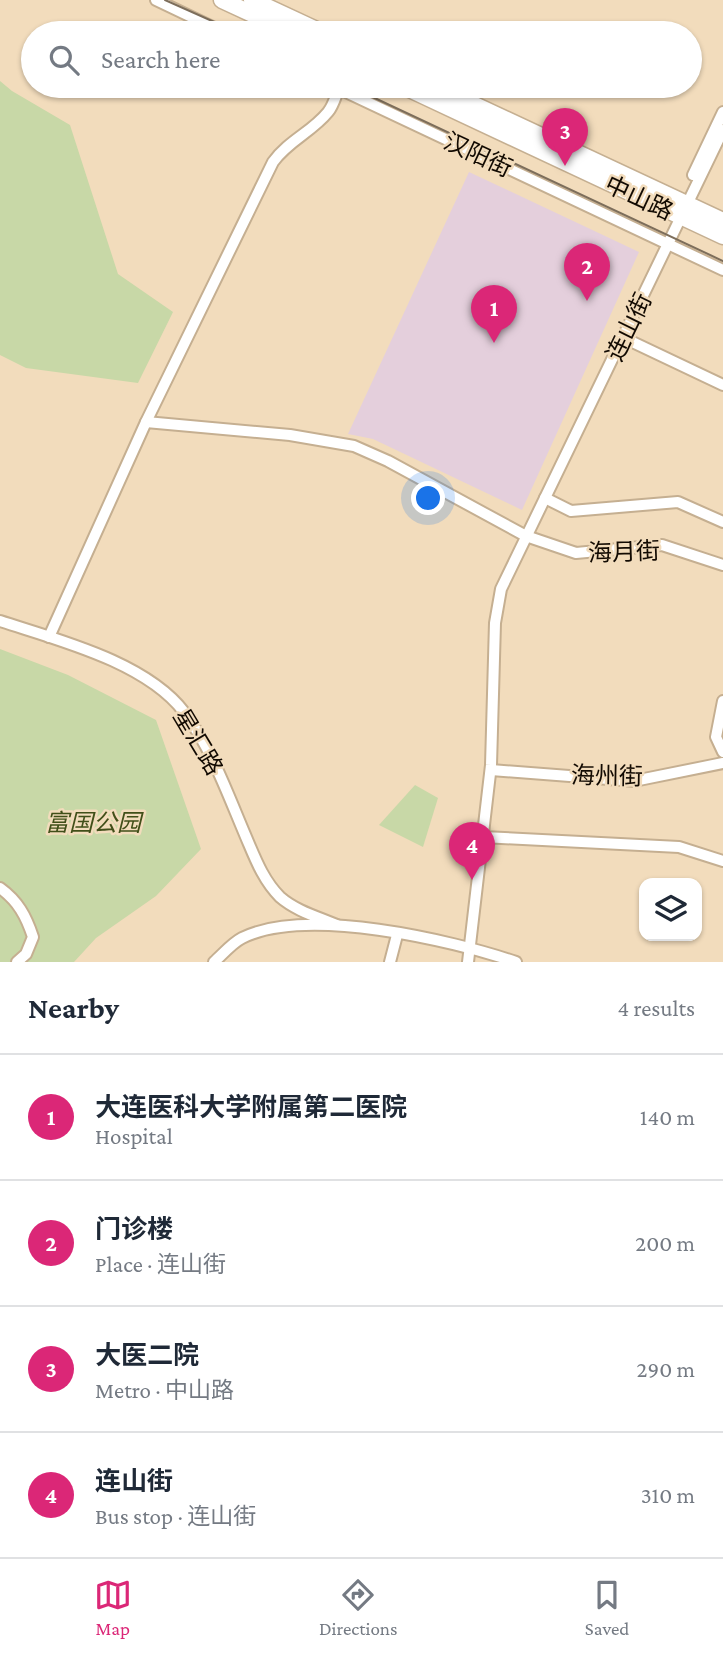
<!DOCTYPE html>
<meta charset="utf-8">
<style>
:root{--surface:#fff;--page:#f6f6f7;--text:#1f2937;--muted:#747a83;--line:#e0e1e3;--accent:#db2777}
body{margin:0;font-family:"Crimson Pro","Noto Sans SC",serif;background:var(--page);color:var(--text)}
.controls{position:absolute;right:21px;bottom:21px;display:grid;overflow:hidden;border-radius:14px;box-shadow:0 2px 5px #0004}
.controls button{width:63px;height:63px;display:grid;place-items:center;padding:0;border:0;border-bottom:2px solid var(--line);background:var(--surface);color:var(--text);font:35px sans-serif}
.you{position:absolute;left:429px;top:499px;width:24px;height:24px;margin:-18px;border:5px solid #fff;border-radius:50%;background:#1a73e8;box-shadow:0 0 0 10px #1a73e833}
.badge{display:grid;place-items:center;width:46px;height:46px;border-radius:50%;background:var(--accent);color:#fff;font-size:23px;font-weight:700}
.pin{position:absolute;translate:-50% -58px;filter:drop-shadow(0 2px 4px #0008)}
.pin::after{content:'';position:absolute;top:37px;width:24px;height:21px;background:inherit;clip-path:polygon(0 0,100% 0,50% 100%)}
.list{margin:0;padding:0;list-style:none}
h2{display:flex;justify-content:space-between;align-items:center;height:91px;margin:0;padding:0 28px;font-size:30px}
h2 small{font-size:23px;font-weight:400;color:var(--muted)}
.list li{display:grid;grid-template-columns:46px 1fr auto;gap:21px;align-items:center;box-sizing:border-box;height:126px;padding:0 28px;border-top:2px solid var(--line)}
.list b{display:block;font-size:26px;white-space:nowrap}
.list p{margin:0;font-size:23px;white-space:nowrap;color:var(--muted)}
.list em{font-size:23px;font-style:normal;color:var(--muted)}
.icon{flex:none;width:38px;height:38px;fill:none;stroke:currentColor;stroke-width:2;stroke-linecap:round;stroke-linejoin:round}
.map{position:relative;flex:none;width:723px;height:962px;overflow:hidden}
.search{position:absolute;background:var(--surface);box-shadow:0 2px 5px #0004;left:21px;right:21px;top:21px;height:77px;display:flex;align-items:center;gap:18px;box-sizing:border-box;padding:0 24px;border-radius:38px;color:var(--muted);font-size:26px}
.sheet{height:595px;background:var(--surface)}
nav{display:flex;justify-content:space-around;align-items:center;box-sizing:border-box;height:98px;border-top:2px solid var(--line);background:var(--surface);font-size:19px;color:var(--muted)}
nav a{display:grid;justify-items:center;gap:4px}
nav .on{color:var(--accent)}
.map>svg:first-child{display:block}
.medical{fill:#e4cfdc}
.green{fill:#c8d8a7}
.lines{fill:none;stroke-linecap:round;stroke-linejoin:round}
.minor-casing{stroke:#c5af91;stroke-width:14}
.highway-casing{stroke:#c5af91;stroke-width:19}
.minor{stroke:#fff;stroke-width:10}
.highway{stroke:#fff;stroke-width:16}
.tram{stroke:#7d6e5b;stroke-width:2}
.labels{text-anchor:middle;stroke-width:5;stroke-linejoin:round;paint-order:stroke}
.street-label{font-size:24px;fill:#120a02;stroke:#f2dcbc}
.park-label{font-size:24px;font-style:italic;fill:#414f19;stroke:#f2dcbc}
</style>
<div class="map">
<svg width="723" height="962" viewBox="0 0 723 962">
<rect width="100%" height="100%" fill="#f2dcbc"/>
<polygon class="medical" points="469,172 639,252 522,510 373,439 348,434"/>
<g class="green">
<polygon points="0,81 12,91 70,125 118,274 173,312 138,383 26,368 0,355"/>
<polygon points="0,649 68,675 156,720 201,849 156,896 96,938 74,962 0,962"/>
<polygon points="415,785 438,798 423,847 379,825"/>
</g>
<g class="lines">
<g class="minor-casing">
<g id="minor">
<polyline points="156,0 225,33"/>
<polyline points="333,86 723,270"/>
<polyline points="693,175 723,112"/>
<polyline points="624,338 723,385"/>
<polyline points="146,422 290,435 354,446 388,461 526,536 576,553 662,545 723,565"/>
<polyline points="545,498 571,511 678,502 723,522"/>
<path d="M 0,621 C 58,640 146,662 184,712 C 212,749 228,795 246,837 C 255,858 263,880 280,897 C 296,911 318,917 337,925"/>
<path d="M 49,637 L 146,422 L 273,162 C 289,140 312,132 328,112 C 334,105 336,94 340,86"/>
<polyline points="723,701 716,737 723,752"/>
<polyline points="491,770 634,781 723,763"/>
<polyline points="483,837 679,847 723,861"/>
<path d="M 0,888 C 18,901 26,916 33,937 L 26,954 L 17,962"/>
<path d="M 214,962 C 222,955 232,943 242,938 C 306,906 451,940 516,962"/>
<polyline points="390,962 397,935"/>
<polyline points="468,962 491,765 495,623 501,589 723,130"/>
</g>
</g>
<g class="highway-casing">
<g id="highway">
<polyline points="222,0 293,33"/>
<polyline points="252,0 323,33"/>
<polyline points="403,86 723,236"/>
<polyline points="434,86 723,221"/>
</g>
</g>
<use href="#minor" class="minor"/>
<use href="#highway" class="highway"/>
<g class="tram">
<polyline points="165,0 239,33"/>
<polyline points="349,86 723,261"/>
</g>
</g>
<g class="labels">
<g class="street-label">
<text transform="translate(478 155) rotate(25)" y="8">汉阳街</text>
<text transform="translate(639 198) rotate(25)" y="8">中山路</text>
<text transform="translate(629 327) rotate(-64)" y="8">连山街</text>
<text transform="translate(624 552) rotate(-2)" y="8">海月街</text>
<text transform="translate(198 742) rotate(59)" y="8">星汇路</text>
<text transform="translate(607 776) rotate(1)" y="8">海州街</text>
</g>
<g class="park-label">
<text x="93" y="831">富国公园</text>
</g>
</g>
</svg>
<div class="controls">
<button><svg class="icon" aria-label="layers" viewBox="0 0 24 24"><path d="M12 4l9 5-9 5-9-5zM3 14l9 5 9-5"/></svg></button>
</div>
<div class="you"></div>
<div class="pin badge" style="left:494px;top:343px">1</div>
<div class="pin badge" style="left:587px;top:301px">2</div>
<div class="pin badge" style="left:565px;top:166px">3</div>
<div class="pin badge" style="left:472px;top:880px">4</div>
<div class="search"><svg class="icon" aria-label="search" viewBox="0 0 24 24"><circle cx="10" cy="10" r="6"/><path d="M15 15l6 6"/></svg>Search here</div>
</div>
<section class="sheet">
<h2>Nearby<small>4 results</small></h2>
<ul class="list">
<li><span class="badge">1</span><div><b>大连医科大学附属第二医院</b><p>Hospital</p></div><em>140 m</em></li>
<li><span class="badge">2</span><div><b>门诊楼</b><p>Place · 连山街</p></div><em>200 m</em></li>
<li><span class="badge">3</span><div><b>大医二院</b><p>Metro · 中山路</p></div><em>290 m</em></li>
<li><span class="badge">4</span><div><b>连山街</b><p>Bus stop · 连山街</p></div><em>310 m</em></li>
</ul>
</section>
<nav>
<a class="on"><svg class="icon" aria-label="map" viewBox="0 0 24 24"><path d="M3 6l6-2 6 2 6-2v14l-6 2-6-2-6 2zM9 4v14M15 6v14"/></svg>Map</a>
<a><svg class="icon" aria-label="directions" viewBox="0 0 24 24"><path d="M12 3l9 9-9 9-9-9zM9 14v-3h6M13 9l2 2-2 2"/></svg>Directions</a>
<a><svg class="icon" aria-label="saved" viewBox="0 0 24 24"><path d="M7 4h10v16l-5-4-5 4z"/></svg>Saved</a>
</nav>
